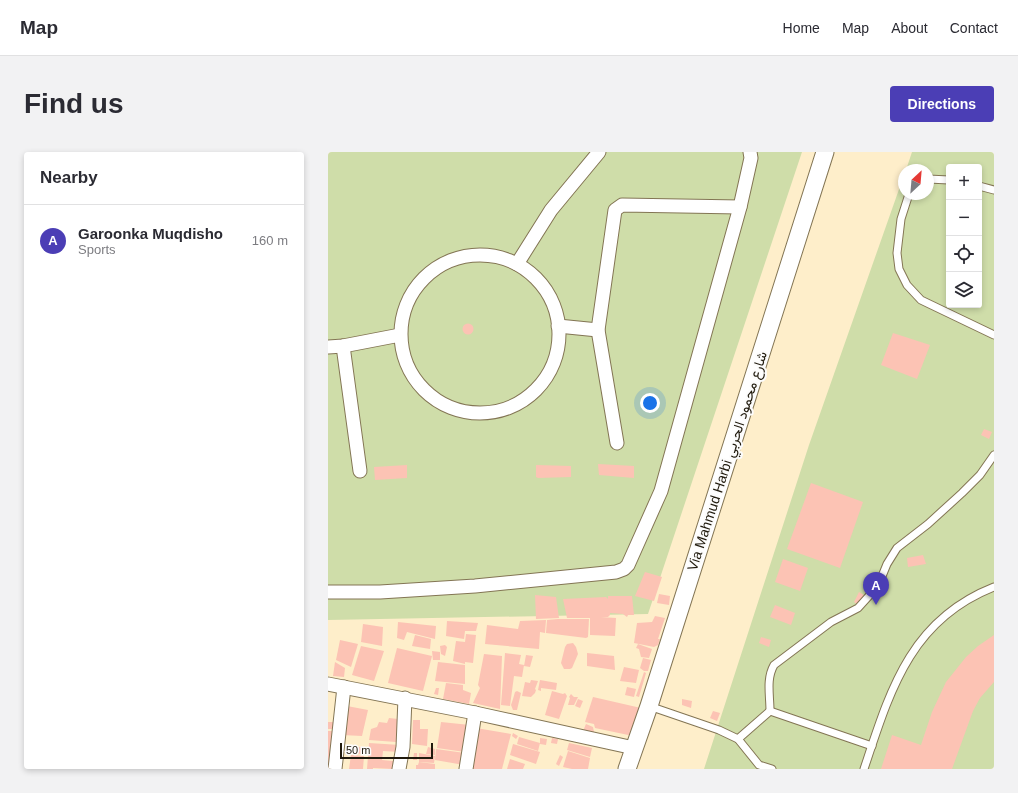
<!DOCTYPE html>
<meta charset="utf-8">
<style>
:root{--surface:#fff;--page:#f2f2f3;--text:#2b2b33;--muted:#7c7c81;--line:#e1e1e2;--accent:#4b3eb5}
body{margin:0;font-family:Helvetica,Vazirmatn,sans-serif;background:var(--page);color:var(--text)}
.controls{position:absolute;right:12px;top:12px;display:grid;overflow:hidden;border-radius:4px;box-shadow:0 2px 6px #0003}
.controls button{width:36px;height:36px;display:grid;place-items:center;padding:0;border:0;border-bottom:1px solid var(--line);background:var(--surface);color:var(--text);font:20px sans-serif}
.compass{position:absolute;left:570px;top:12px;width:36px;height:36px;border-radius:50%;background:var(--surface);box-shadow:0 2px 6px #0003;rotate:26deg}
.scale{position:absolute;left:12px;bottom:10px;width:93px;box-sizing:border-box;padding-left:4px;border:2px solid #201a0d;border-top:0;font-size:11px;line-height:14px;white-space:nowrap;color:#201a0d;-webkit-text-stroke:3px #fcfcfc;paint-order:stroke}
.you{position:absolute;left:322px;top:251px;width:14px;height:14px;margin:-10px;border:3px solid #fff;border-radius:50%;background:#1a73e8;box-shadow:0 0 0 6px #1a73e833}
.badge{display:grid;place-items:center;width:26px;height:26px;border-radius:50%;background:var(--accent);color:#fff;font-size:13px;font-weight:700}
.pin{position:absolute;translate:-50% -33px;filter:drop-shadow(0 1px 2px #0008)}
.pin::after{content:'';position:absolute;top:21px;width:14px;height:12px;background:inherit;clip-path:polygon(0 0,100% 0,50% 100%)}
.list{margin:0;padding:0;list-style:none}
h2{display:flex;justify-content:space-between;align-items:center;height:52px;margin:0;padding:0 16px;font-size:17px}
h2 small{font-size:13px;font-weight:400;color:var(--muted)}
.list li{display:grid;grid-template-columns:26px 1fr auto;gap:12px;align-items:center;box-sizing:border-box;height:72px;padding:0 16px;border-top:1px solid var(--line)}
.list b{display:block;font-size:15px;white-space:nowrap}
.list p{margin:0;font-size:13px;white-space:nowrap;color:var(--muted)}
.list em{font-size:13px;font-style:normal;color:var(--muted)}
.icon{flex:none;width:22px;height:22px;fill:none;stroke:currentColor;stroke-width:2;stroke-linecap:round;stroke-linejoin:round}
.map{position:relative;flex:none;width:666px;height:617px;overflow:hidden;border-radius:4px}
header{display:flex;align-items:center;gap:24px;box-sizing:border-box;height:56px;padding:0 20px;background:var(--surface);border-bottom:1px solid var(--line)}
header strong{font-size:19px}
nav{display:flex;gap:22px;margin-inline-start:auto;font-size:14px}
.intro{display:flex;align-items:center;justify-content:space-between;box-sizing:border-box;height:96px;padding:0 24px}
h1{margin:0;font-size:28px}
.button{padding:10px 18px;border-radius:4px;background:var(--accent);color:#fff;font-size:14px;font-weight:700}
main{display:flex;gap:24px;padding:0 24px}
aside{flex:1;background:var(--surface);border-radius:4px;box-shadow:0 2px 6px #0003}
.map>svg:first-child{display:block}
.green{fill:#cfdda9;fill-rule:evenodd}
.building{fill:#fcc3b4}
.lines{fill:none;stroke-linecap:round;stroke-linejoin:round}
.service-casing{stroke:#837554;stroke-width:9}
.minor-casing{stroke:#837554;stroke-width:15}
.tertiary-casing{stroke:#837554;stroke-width:19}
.service{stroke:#fff;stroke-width:7}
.minor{stroke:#fff;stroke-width:13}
.tertiary{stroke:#fff;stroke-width:17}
.labels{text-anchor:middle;stroke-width:4;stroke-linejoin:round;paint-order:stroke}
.street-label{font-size:14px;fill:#201a0d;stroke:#fcfcfc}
</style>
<header>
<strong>Map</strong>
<nav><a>Home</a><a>Map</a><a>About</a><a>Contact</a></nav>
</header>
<div class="intro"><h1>Find us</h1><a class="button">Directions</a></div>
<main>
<aside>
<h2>Nearby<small></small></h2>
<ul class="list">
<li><span class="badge">A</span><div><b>Garoonka Muqdisho</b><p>Sports</p></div><em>160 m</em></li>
</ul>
</aside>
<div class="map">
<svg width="666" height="617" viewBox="0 0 666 617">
<rect width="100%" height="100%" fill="#feeeca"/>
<g class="green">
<polygon points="0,0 474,0 320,462 0,468"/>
<path d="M 584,0 L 666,0 L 666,617 L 376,617 L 481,293 L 576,23 L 576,42 L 600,42 L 600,18 L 578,18 ZM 621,15 L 651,15 L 651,153 L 621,153 Z"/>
</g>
<g class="building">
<circle cx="140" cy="177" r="5.5"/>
<polygon points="565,181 602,193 589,227 553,213"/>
<polygon points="656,277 664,280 661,287 653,283"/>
<polygon points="270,312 306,314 306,326 271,323"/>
<polygon points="79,313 79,326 47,328 46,315"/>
<polygon points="208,313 243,314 243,325 210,326 208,325"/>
<polygon points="483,331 535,350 512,416 459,397"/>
<polygon points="595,403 598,412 580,415 579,406"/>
<polygon points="455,407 480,416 472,439 447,430"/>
<polygon points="317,420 334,425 326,449 307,444"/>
<polygon points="531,440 536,443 530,453 526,450"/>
<polygon points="331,442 342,444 341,453 329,451"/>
<polygon points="207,443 228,445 231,466 208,467"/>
<polygon points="280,444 304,444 306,463 300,463 299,465 295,462 282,461 282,463 280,465 273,465 288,466 287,484 262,483 262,466 239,466 235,447 278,445 280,447"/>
<polygon points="447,453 467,461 463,473 442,465"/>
<polygon points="327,464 337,466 330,487 332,487 330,493 326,495 306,491 309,471 324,470"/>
<polygon points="230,467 261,467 260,485 258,486 218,481 219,468"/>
<polygon points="218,468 217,481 212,480 211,497 157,492 159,473 190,477 192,469"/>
<polygon points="119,469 150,471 148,479 137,479 136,487 118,484"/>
<polygon points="70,470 108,474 107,487 79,480 76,488 69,486"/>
<polygon points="35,472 55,475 54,494 33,490"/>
<polygon points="138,482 148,483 145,511 137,510 137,512 125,509 128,489 137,490"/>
<polygon points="87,483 103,487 102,497 84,494"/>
<polygon points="666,483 666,530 652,546 645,559 624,617 553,617 564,583 593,593 604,560 618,530 638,505 650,494"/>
<polygon points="433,485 443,488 441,495 431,491"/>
<polygon points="12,488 30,492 23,515 8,508"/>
<polygon points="245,491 248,495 250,502 244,516 242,517 236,517 233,511 237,495 239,492"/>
<polygon points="310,492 324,497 321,506 313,505 311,497 308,496"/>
<polygon points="117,493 119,495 117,504 113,502 112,494"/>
<polygon points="33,494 56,499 46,529 24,523"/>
<polygon points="69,496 104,504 95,539 60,531"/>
<polygon points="104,499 112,500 112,508 105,508"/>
<polygon points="177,501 193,503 191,512 196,513 194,525 186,524 182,554 173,553"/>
<polygon points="259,501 286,504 287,518 259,514"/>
<polygon points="156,502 174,504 172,557 145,551 152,536 150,533"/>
<polygon points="198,503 205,504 202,515 196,514"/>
<polygon points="315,506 323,508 320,519 316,519 312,516"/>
<polygon points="7,510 17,516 16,525 5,524"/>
<polygon points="110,510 137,513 137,532 107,529"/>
<polygon points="296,515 311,518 308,531 292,529"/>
<polygon points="316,520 318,521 311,545 308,544"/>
<polygon points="203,528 210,529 207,537 208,538 207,541 203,545 194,544 197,530 202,531"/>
<polygon points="212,528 229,531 228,538 213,536 213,539 210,538"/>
<polygon points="118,531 135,533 135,538 143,541 141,552 115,547"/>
<polygon points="299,535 308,537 306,545 297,543"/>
<polygon points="108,536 111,536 110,543 106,542"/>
<polygon points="189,539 193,541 189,558 185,558 183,553 185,547 187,540"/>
<polygon points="224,539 235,542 237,541 239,544 231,567 217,563"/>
<polygon points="243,542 246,545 250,545 246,553 240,553 242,546 241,545"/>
<polygon points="265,545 313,556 305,584 267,576 266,572 257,570"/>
<polygon points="250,547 255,549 252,556 247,554"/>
<polygon points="354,547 364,549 363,556 354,553"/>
<polygon points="19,554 40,558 34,584 14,583"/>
<polygon points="385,559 392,561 389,569 382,566"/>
<polygon points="61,566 70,567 68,590 41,588 43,577 49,575 51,570 59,571"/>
<polygon points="85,568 92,568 92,577 100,577 99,594 84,592"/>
<polygon points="0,570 6,570 5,577 0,577"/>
<polygon points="113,570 142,573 137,600 109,596"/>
<polygon points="258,572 265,575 266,580 265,583 255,579"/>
<polygon points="148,576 183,582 174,617 142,617"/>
<polygon points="0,579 5,579 1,616 0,616"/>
<polygon points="185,581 190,584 188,587 184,584"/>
<polygon points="191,585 212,591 210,599 189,592"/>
<polygon points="212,586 219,587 218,593 212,592"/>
<polygon points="224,586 230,587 229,592 223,591"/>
<polygon points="41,591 72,593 72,600 55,599 54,608 65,609 65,617 45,616 45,617 39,617"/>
<polygon points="241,591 264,596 262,605 239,598"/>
<polygon points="185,592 212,600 208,612 182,603"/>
<polygon points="25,595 33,595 33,602 25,601"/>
<polygon points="100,595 107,597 107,603 98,602"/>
<polygon points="108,597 137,601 136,613 107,608"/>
<polygon points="240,599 262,606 260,617 244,617 235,615"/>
<polygon points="86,601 89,601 89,608 85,608"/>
<polygon points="91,601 107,604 106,611 91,610"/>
<polygon points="23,603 36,604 35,617 21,617"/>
<polygon points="232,603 235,605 231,614 228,612"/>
<polygon points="182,607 197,612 195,617 179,617"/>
<polygon points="91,610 107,612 107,617 88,617 88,613 90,613"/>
</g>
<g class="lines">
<g class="service-casing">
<g id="service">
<polyline points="600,27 621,28"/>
<polyline points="651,34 666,38"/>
<polyline points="581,42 573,67 569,101 571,117 579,133 593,148 666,183"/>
<polyline points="321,554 391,578 410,587 431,613 444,617"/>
<path d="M 442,559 C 442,543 438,527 446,513 L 503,470 L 530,456 L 550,434 L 559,412 L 569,396 L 600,372 L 634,341 L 652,323 L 666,303"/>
<polyline points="410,587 442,559 544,594"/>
<path d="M 536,617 C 562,539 582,468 666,435"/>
</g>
</g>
<g class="minor-casing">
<g id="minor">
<circle cx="152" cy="182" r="79"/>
<polyline points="189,112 223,58 271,0"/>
<polyline points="230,174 270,178"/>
<polyline points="15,194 32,319"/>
<polyline points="0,195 15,194 72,183"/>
<polyline points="289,291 270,178 287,58 294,53 412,55"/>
<polyline points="0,440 52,440 147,434 288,420 296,417 300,413 333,339 412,55 423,6 422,0"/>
<polyline points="0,532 147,561 306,596"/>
<polyline points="7,617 16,535"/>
<polyline points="71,617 75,595 77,546"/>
<polyline points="138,617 147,561"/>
</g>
</g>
<g class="tertiary-casing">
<polyline id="tertiary" points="299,617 321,554 497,0"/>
</g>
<use href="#service" class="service"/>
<use href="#minor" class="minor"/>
<use href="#tertiary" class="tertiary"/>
</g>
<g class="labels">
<g class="street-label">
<text transform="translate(399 309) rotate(-72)" y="5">Via Mahmud Harbi شارع محمود الحربي</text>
</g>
</g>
</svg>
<div class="controls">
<button>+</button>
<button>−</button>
<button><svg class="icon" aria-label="locate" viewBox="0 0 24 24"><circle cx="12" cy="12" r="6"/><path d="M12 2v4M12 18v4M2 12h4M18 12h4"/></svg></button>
<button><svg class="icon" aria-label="layers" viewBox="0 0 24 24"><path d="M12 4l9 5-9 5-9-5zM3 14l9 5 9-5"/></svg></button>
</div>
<svg class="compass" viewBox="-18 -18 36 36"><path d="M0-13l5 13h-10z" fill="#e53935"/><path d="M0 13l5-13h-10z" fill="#7c7c81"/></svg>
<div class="scale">50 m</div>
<div class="you"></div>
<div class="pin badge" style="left:548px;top:453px">A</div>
</div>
</main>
